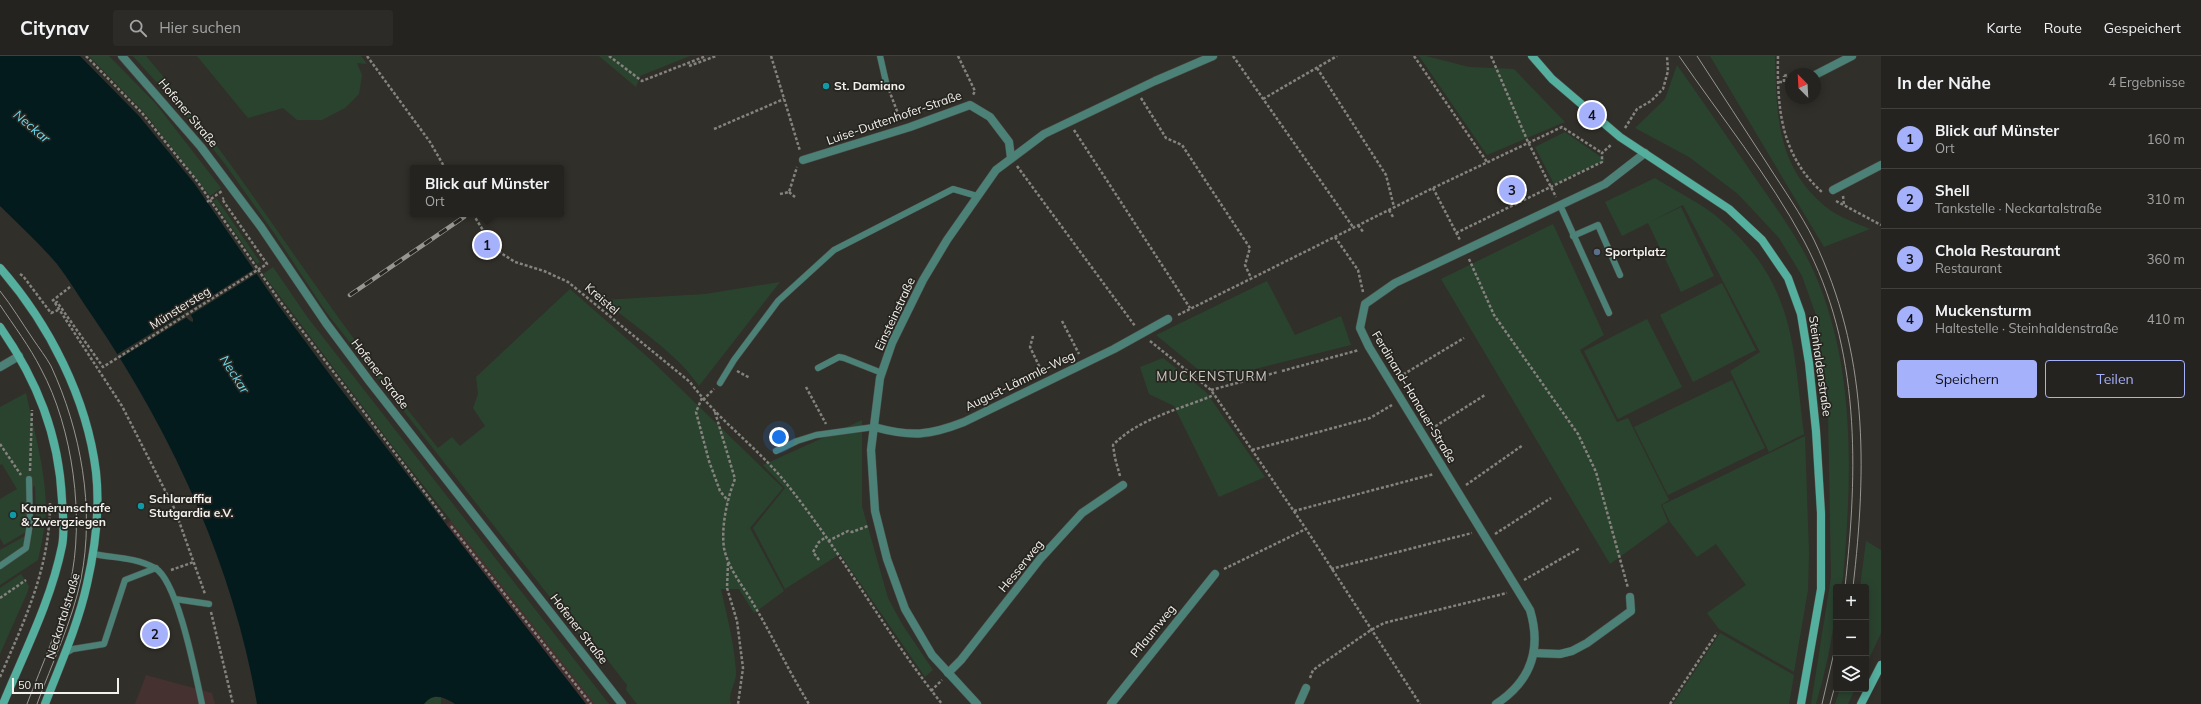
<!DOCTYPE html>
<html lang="de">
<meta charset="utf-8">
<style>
:root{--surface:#25231f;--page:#2d2b28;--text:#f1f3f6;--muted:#a3a4a4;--line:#42403d;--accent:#a6b1fc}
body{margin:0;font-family:Mulish,sans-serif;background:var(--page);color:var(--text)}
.controls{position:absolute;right:12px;bottom:12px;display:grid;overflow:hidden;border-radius:4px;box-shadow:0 2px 10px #0003}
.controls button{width:36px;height:36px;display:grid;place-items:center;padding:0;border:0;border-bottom:1px solid var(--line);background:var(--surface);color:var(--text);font:20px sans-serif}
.compass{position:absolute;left:1785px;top:12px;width:36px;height:36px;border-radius:50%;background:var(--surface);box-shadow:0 2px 10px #0003;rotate:336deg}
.scale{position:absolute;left:12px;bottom:10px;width:107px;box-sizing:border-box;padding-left:4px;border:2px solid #f3f1ed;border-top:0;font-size:11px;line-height:14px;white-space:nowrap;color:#f3f1ed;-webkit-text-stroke:3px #272520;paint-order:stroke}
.you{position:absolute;left:779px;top:381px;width:14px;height:14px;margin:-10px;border:3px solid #fff;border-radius:50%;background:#1a73e8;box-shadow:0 0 0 6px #1a73e833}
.badge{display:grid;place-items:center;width:26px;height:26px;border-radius:50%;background:var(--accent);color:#111;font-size:13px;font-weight:700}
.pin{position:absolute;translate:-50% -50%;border:2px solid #fff;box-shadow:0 1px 4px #0006}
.popup{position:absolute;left:410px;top:109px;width:154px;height:52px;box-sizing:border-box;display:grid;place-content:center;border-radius:4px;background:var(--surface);filter:drop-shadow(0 1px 3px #0005);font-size:13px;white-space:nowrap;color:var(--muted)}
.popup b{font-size:15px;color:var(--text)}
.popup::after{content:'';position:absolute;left:50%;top:100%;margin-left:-8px;border:8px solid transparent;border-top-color:var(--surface)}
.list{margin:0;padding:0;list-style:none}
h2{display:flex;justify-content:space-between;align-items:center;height:52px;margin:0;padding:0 16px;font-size:17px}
h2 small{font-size:13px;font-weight:400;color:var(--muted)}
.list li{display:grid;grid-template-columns:26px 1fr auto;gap:12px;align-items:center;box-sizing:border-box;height:60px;padding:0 16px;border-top:1px solid var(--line)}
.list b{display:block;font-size:15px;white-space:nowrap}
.list p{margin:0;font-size:13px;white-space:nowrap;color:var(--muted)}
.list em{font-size:13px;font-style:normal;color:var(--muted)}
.actions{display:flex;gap:8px;padding:12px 16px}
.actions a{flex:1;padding:9px 0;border:1px solid var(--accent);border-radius:4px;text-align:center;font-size:14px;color:var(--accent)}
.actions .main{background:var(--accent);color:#111}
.icon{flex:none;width:22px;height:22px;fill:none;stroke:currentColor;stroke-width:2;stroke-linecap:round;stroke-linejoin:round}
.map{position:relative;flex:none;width:1881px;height:648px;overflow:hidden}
header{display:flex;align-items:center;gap:24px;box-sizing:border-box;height:56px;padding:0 20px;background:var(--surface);border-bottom:1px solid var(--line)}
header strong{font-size:19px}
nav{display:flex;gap:22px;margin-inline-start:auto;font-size:14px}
.search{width:280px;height:36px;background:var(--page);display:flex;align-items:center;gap:10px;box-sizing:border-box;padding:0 14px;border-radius:4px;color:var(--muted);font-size:15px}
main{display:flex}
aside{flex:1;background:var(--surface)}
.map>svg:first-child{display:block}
.industrial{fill:#453130}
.green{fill:#2a432f}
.water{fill:#041b1e;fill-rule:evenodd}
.pier{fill:#312f29}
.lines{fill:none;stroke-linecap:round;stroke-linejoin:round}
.lane-casing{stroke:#4c4a44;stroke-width:7}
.street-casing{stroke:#4c4a44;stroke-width:9}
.secondary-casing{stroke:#4c4a44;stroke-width:9}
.path{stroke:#85837e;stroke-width:2.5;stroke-dasharray:3 2;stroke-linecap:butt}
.lane{stroke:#4b8176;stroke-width:6}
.street{stroke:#4b8176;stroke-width:8}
.secondary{stroke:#54af9e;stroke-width:8}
.tram{stroke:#989691;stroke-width:1}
.rail-casing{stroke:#989691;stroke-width:4.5}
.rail{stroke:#272520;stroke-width:3;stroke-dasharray:9;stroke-linecap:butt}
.path-bridge{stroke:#85837e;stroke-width:2.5;stroke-dasharray:3 2;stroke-linecap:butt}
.culture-dot{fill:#0f9aa8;stroke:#272520;stroke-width:1.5}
.service-dot{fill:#5c6f8a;stroke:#272520;stroke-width:1.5}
.labels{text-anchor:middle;stroke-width:3.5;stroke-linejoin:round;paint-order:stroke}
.poi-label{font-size:12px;font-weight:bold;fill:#f3f1ed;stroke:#272520;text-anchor:start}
.street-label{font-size:12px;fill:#f3f1ed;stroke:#272520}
.water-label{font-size:13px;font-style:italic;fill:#69d9e9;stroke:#272520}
.neighbourhood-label{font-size:13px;letter-spacing:1px;fill:#c9c6bf;stroke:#272520}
</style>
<header>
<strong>Citynav</strong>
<div class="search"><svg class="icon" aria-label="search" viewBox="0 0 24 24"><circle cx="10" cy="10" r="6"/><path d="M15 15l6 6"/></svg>Hier suchen</div>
<nav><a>Karte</a><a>Route</a><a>Gespeichert</a></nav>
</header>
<main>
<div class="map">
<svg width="1881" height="648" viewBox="0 0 1881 648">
<rect width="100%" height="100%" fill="#312f29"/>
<g class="industrial">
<polygon points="455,461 600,648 586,648 445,469"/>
<polygon points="146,619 212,637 215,648 135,648"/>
</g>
<g class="green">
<polygon points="89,0 109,0 156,48 221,132 210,140 144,56"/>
<path d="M 133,0 L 146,0 C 216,82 275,173 338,261 C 370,306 404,349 438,392 L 452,381 L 460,390 L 485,370 L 473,352 L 478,338 L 476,321 L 570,233 L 651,304 L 783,432 L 750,472 L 784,535 L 754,557 L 739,533 L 721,533 C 727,560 734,587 736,615 C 737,627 727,637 731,648 L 637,648 L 626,634 L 627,629 L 588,579 L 582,582 L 326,256 L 274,177 L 225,108 L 185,58 Z"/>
<polygon points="197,0 361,0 367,8 357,7 362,19 359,38 345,52 322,64 297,64 283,52 248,62"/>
<polygon points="599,0 690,0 640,20 636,31"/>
<polygon points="1419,0 1426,0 1469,11 1514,13 1565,66 1487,99"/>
<path d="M 1710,0 L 1775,0 C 1777,59 1776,110 1826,151 C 1838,161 1856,167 1870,173 L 1824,191 Z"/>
<path d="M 1677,9 C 1704,47 1730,85 1756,123 C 1777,153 1799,183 1814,216 C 1856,311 1852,421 1843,522 L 1841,531 L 1836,531 C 1836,572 1827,609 1816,648 L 1811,648 L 1831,521 L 1828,355 L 1816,259 L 1802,220 L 1779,182 L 1738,138 L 1689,101 L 1635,72 L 1665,43 Z"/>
<polygon points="1565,76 1605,104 1554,128 1535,91"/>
<path d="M 1655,122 C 1677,136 1703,148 1722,165 C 1795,228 1793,290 1804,378 L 1769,396 L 1730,315 L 1760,296 L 1683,149 L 1648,167 L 1681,151 L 1714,220 L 1681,236 L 1648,167 L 1622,180 L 1605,146 Z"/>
<polygon points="217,143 260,206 257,208 213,145"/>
<polygon points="1553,168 1604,279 1580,294 1617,366 1628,362 1669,444 1661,449 1668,466 1610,508 1441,223"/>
<polygon points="273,211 308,262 609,648 595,648 394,392 263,218"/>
<polygon points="1267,225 1295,279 1341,260 1351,289 1211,324 1156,279"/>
<path d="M 780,226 L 699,330 C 677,297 634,270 603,244 L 705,238 Z"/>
<polygon points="1722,227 1756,294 1693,326 1660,259"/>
<polygon points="1647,263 1682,331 1618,363 1584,295"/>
<polygon points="1163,302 1206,336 1265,421 1219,441 1174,350 1149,338 1140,311"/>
<polygon points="1732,324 1765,392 1668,439 1634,371"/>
<path d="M 26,337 C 34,374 45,412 46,450 C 46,468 42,486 38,504 L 0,529 L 0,494 L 32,476 L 36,466 L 35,430 L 27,433 L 26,476 L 4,489 L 0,482 L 0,443 L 17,433 L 2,408 L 0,409 L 0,351 Z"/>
<polygon points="862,364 862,450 888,542 902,568 933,614 925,621 840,498 785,533 753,472 785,432 763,409"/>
<polygon points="1805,380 1809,497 1808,534 1794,616 1719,573 1707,557 1746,529 1716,488 1697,501 1670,466 1662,449"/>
<polygon points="1866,485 1881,494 1881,577 1866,609 1866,531 1860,531"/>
<polygon points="21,518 29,530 28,535 0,598 0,532"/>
<polygon points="1720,577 1794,619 1789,648 1673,648"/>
<polygon points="1840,633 1855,633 1848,648 1835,648"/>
<polygon points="431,641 441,641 441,648 424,648"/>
</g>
<path class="water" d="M 0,0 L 80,0 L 139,60 L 194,127 L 276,246 L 336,327 L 586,648 L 455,648 C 444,641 433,636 424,648 L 257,648 C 233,509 172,377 93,261 C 81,244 70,225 57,208 C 40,188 19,169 0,150 ZM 184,252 L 187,252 L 193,263 L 193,266 C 188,265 182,257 184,252 Z"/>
<g class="pier">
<polygon points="256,212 259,216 189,260 186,256"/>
<polygon points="186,256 189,260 119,303 116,299"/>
</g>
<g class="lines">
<g class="lane-casing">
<g id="lane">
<polyline points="880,0 886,26"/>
<polyline points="1560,149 1609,257"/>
<polyline points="1573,180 1598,169 1620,219"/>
<polyline points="818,312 839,301 844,302 882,317"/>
<polyline points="720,327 734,304 778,245 834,194 953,133 977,140"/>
<polyline points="776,395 797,385 816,379 874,371"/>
<path d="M 93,498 C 114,502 135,501 155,512 C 178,525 196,621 202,648"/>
<polyline points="0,510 26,492 30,468 29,423"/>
<polyline points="175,543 209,548"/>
<polyline points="64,598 73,593 104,588 125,524 156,512"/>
</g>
</g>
<g class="street-casing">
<g id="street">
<polyline points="122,0 201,91 261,171 326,267 370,326 622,648"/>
<polyline points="1815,19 1852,0"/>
<polyline points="803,104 910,71 970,49 990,61 1009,86 1011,102"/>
<polyline points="1833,134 1881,109"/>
<polyline points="0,311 19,300"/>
<path d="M 874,371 C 911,381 928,380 964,366 L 1114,293 L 1168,263"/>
<polyline points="1534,597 1560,598 1572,595 1587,587 1631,555 1630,541"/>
<polyline points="948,617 961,604 1040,503 1082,457 1123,429"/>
<polyline points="977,648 932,599 905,553 887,503 875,455 871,394 880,322 892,287 923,224 947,184 996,114 1044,78 1155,25 1213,0"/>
<polyline points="1111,648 1215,518"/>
<polyline points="1299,648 1306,632"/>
<path d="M 1496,648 C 1531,625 1542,594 1530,554 L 1369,291 L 1360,272 L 1365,248 L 1395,227 L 1605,128 L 1645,97"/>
</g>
</g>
<g class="secondary-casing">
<g id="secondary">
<polyline points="1532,0 1552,23 1620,81 1729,153 1762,184 1788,222 1801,258 1809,307 1816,375 1821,457 1821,533 1801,648"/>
<path d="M 0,212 C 49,268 87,342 96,416 C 100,452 95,493 87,528 C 78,569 60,609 45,648"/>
<path d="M 0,271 C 37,324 59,379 62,444 C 63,459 65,475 62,490 C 51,545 24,597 3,648"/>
<polyline points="1861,648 1881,609"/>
</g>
</g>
<g class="path">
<polyline points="86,0 142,57 197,125 279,244 445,463"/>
<polyline points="367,0 430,86 445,112"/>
<polyline points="609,0 642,25 706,0"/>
<polyline points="771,0 800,95"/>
<polyline points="958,0 975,35 973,39"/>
<polyline points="1233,0 1353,171"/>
<polyline points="1414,0 1487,106"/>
<polyline points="1491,0 1528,86 1556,141"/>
<path d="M 1778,0 C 1777,53 1781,100 1823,137"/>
<polyline points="689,10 716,0"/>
<polyline points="1317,12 1386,119 1394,151"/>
<polyline points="1784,20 1787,19 1791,28"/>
<polyline points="1779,26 1784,26 1784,20"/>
<polyline points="889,34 900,63"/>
<polyline points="1141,42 1166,82 1182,89 1250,192 1245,209 1251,222"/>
<polyline points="1263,43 1337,0"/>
<polyline points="1625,72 1637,53 1651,45 1663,33 1668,15 1667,0"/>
<polyline points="714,73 784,43"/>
<polyline points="1074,74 1190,252"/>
<polyline points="1017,110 1135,270"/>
<polyline points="1433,132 1460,184"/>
<polyline points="789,136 795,141"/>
<polyline points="780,138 789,136 797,111"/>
<polyline points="1843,140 1844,149"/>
<polyline points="1836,145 1881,169"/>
<polyline points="207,146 222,135"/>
<polyline points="1389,154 1393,161"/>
<path d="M 473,158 L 489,184 L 501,197 L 515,206 L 544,215 L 568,226 L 690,326 C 718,364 757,391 786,427 C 843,498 886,578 942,648"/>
<polyline points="1358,169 1364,177"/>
<polyline points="1456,177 1602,106 1602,97 1612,88"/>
<polyline points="1335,181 1358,214 1363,236"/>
<polyline points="1469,203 1494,259 1578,378 1596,416 1628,532"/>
<polyline points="20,218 23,220 51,257 58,254"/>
<polyline points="52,245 70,231"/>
<polyline points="55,247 122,350 175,454 205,538"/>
<polyline points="1178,259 1433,132 1562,71 1602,97"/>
<polyline points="1062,265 1079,298"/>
<polyline points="1033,280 1030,291 1042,316"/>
<polyline points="1150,285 1211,334 1306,473 1420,648"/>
<polyline points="737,315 750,322"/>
<polyline points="1282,315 1359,294"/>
<polyline points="1399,321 1464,282"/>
<polyline points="806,331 826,368"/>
<polyline points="1211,334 1278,316"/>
<polyline points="702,342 696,356 709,405 720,435 728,445"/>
<polyline points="703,344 714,333"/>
<path d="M 715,356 L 735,423 C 727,443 721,471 724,492 C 728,513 744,531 754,549 C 773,581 789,616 809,648"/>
<polyline points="1431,373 1485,339"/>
<polyline points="0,388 21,419"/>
<polyline points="1252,394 1370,362 1392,349"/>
<polyline points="30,415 32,354"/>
<path d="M 1120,420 L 1115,402 L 1113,389 C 1139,362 1181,353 1214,339"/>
<polyline points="1466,429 1523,389"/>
<polyline points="1294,455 1434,418"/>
<polyline points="451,470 591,648"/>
<polyline points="1495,478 1551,442"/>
<polyline points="828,485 848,475 852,476 868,470"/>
<polyline points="819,504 813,496 819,486 826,481"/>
<polyline points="728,507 727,532 737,565 743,612 738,648"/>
<polyline points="1224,513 1306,473"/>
<polyline points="1331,513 1472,477"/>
<polyline points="171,514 194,506"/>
<polyline points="1524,524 1580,492"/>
<polyline points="0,542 26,524"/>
<polyline points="211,556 233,648"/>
<path d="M 0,621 C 25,563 50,512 50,447"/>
<polyline points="1310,622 1313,614 1371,574 1384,567 1507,537"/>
<polyline points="931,635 942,624"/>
<polyline points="1670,648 1717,577"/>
</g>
<use href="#lane" class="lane"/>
<use href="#street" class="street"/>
<use href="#secondary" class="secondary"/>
<g class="tram">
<path d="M 1679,0 C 1721,61 1769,120 1804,185 C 1861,292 1858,414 1845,531"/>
<path d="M 1697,0 C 1721,36 1744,73 1768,109 C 1784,134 1801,158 1814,184 C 1868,297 1867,410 1853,531"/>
<path d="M 0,235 C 12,250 22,267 33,283 C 39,292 46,301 51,310 C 81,375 95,452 81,523 C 72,566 52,607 37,648"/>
<path d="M 0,249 C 14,270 30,291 41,313 C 73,372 85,463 70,528 C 60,569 42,609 27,648"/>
<polyline points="1822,648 1836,588"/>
<polyline points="1830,648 1836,626"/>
</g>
<g class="rail-casing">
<polyline id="rail" points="350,239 464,161"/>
</g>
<use href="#rail" class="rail"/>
<polyline class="path-bridge" points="55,247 57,246 103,311 267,208 222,143 224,142"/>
</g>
<g class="culture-dot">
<circle cx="826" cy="30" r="4"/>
<circle cx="141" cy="450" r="4"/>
<circle cx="13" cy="459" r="4"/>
</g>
<circle class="service-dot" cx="1597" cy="196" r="4"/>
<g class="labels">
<g class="poi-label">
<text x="834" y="34">St. Damiano</text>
<text x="1605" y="200">Sportplatz</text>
<text x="149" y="447">Schlaraffia<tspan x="149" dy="14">Stutgardia e.V.</tspan></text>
<text x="21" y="456">Kamerunschafe<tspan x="21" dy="14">&amp; Zwergziegen</tspan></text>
</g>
<g class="street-label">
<text transform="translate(188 57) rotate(50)" y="4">Hofener Straße</text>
<text transform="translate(894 62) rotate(-19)" y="4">Luise-Duttenhofer-Straße</text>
<text transform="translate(602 243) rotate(41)" y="4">Kreistel</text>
<text transform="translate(180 252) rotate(-32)" y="4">Münstersteg</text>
<text transform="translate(895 258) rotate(-65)" y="4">Einsteinstraße</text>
<text transform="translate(1820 310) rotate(82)" y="4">Steinhaldenstraße</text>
<text transform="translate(380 318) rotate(52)" y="4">Hofener Straße</text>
<text transform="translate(1020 325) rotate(-26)" y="4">August-Lämmle-Weg</text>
<text transform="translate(1414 341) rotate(59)" y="4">Ferdinand-Hanauer-Straße</text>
<text transform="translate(1021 510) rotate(-51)" y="4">Hesserweg</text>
<text transform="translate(63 560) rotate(-73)" y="4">Neckartalstraße</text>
<text transform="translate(579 573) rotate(52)" y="4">Hofener Straße</text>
<text transform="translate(1153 575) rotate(-51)" y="4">Pflaumweg</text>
</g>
<g class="water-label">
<text transform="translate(32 70) rotate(40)" y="5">Neckar</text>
<text transform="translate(235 318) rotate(57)" y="5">Neckar</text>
</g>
<g class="neighbourhood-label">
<text x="1212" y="325">MUCKENSTURM</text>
</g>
</g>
</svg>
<div class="controls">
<button>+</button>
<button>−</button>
<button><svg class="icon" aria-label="layers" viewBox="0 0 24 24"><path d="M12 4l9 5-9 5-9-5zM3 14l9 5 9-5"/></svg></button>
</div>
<svg class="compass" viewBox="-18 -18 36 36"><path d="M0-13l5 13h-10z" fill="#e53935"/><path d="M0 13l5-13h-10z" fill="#a3a4a4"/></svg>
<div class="scale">50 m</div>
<div class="you"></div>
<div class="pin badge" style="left:487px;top:189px">1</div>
<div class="popup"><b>Blick auf Münster</b>Ort</div>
<div class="pin badge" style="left:155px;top:578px">2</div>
<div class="pin badge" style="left:1512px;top:134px">3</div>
<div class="pin badge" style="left:1592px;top:59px">4</div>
</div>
<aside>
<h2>In der Nähe<small>4 Ergebnisse</small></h2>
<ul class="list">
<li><span class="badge">1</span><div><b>Blick auf Münster</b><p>Ort</p></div><em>160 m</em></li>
<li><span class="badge">2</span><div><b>Shell</b><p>Tankstelle · Neckartalstraße</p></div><em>310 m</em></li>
<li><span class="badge">3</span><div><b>Chola Restaurant</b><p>Restaurant</p></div><em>360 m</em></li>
<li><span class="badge">4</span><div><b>Muckensturm</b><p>Haltestelle · Steinhaldenstraße</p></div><em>410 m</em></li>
</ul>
<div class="actions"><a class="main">Speichern</a><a>Teilen</a></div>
</aside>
</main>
